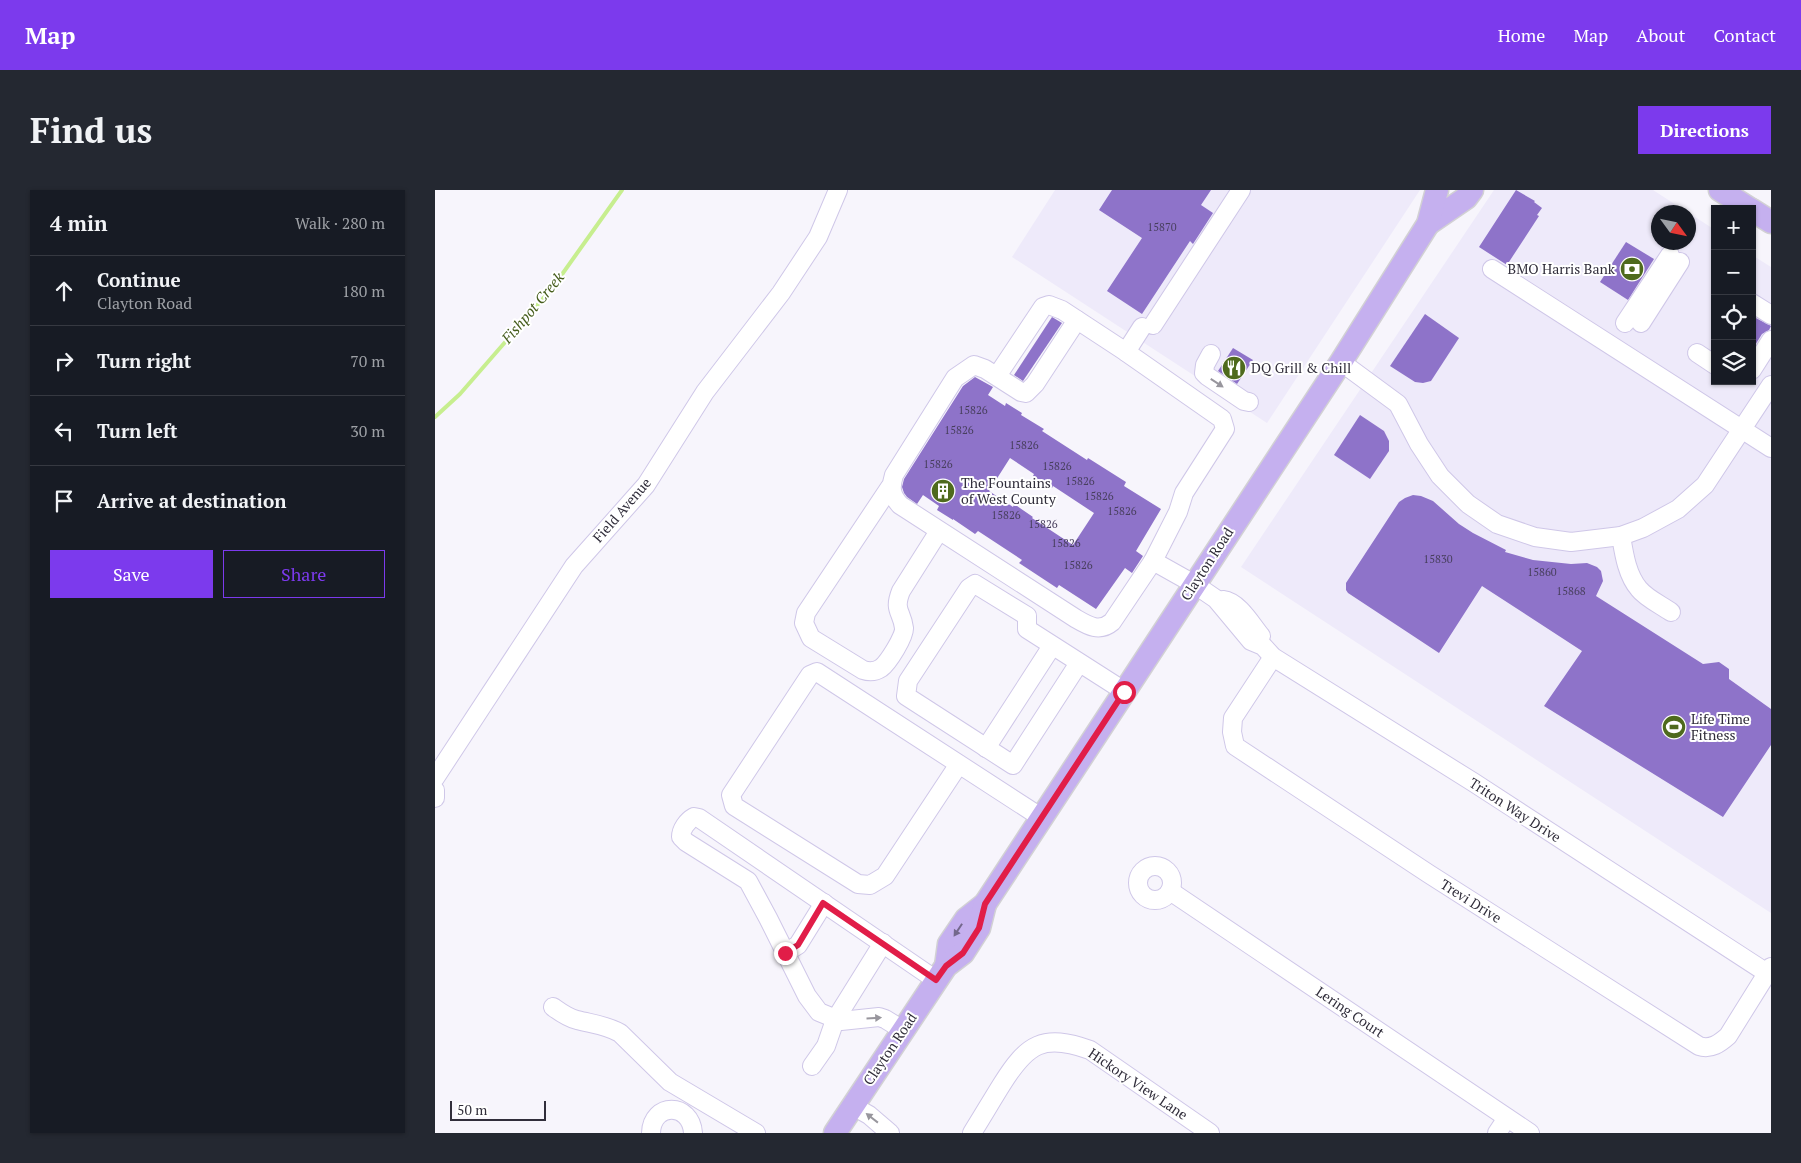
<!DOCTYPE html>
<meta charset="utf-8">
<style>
:root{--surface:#171b24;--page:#242831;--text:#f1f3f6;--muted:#9ea1a6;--line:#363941;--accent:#7c3aed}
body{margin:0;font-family:"PT Serif",serif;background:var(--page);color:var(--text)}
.controls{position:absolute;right:15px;top:15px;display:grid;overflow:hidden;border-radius:0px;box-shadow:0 1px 4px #0004}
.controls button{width:45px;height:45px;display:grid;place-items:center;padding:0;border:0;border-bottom:1px solid var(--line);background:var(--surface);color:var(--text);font:25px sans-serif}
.compass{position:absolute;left:1216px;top:15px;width:45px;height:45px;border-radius:50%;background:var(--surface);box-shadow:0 1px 4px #0004;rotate:123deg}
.scale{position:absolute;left:15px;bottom:12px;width:96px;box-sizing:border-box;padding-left:5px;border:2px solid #312e3b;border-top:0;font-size:14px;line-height:18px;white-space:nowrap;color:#312e3b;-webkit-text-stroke:4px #fff;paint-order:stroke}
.stop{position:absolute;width:15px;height:15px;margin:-11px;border:4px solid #e11d48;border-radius:50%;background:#fff}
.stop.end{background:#e11d48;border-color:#fff;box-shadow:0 1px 5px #0008}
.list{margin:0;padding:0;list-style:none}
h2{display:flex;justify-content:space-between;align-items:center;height:65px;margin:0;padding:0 20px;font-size:21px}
h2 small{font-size:16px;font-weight:400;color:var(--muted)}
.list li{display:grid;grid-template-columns:32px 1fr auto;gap:15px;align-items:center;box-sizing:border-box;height:70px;padding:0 20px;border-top:1px solid var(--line)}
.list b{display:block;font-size:19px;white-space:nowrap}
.list p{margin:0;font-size:16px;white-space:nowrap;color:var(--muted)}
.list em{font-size:16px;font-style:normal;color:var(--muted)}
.actions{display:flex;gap:10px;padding:15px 20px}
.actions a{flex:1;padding:11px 0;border:1px solid var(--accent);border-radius:0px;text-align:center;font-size:18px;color:var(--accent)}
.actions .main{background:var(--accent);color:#fff}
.icon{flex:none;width:28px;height:28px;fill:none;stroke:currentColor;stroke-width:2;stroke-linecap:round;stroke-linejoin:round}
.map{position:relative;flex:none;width:1336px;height:943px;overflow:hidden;border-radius:0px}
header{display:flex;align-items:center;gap:30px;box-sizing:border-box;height:70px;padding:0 25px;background:var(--accent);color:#fff}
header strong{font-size:24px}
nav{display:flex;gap:28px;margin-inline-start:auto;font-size:18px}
.intro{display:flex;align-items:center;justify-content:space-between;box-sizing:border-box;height:120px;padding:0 30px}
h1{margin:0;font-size:35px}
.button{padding:12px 22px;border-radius:0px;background:var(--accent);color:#fff;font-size:18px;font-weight:700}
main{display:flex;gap:30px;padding:0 30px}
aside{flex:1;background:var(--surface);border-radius:0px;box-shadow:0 1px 4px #0004}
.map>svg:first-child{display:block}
.built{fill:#eeeafa}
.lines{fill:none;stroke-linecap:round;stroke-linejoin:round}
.stream{stroke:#c7ee8f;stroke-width:4}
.building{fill:#8e73c9;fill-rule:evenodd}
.minor-casing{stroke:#cfc7e8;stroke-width:20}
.major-casing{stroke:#d2d1d4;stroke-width:25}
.minor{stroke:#fff;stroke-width:18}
.major{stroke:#c5b0ef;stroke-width:22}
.oneway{fill:#98969d}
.oneway2{fill:#74688c}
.route{stroke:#e11d48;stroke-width:6}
.labels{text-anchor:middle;stroke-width:4;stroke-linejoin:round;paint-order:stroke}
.number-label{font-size:11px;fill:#483f5e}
.poi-label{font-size:14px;fill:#312e3b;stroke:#fff;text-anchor:start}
.street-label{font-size:14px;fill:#312e3b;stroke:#fff}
.water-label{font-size:15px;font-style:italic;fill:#465d1d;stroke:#fff}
</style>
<header>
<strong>Map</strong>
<nav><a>Home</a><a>Map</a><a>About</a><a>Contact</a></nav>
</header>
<div class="intro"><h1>Find us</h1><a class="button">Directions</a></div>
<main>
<aside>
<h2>4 min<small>Walk · 280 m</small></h2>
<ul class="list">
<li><svg class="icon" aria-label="ahead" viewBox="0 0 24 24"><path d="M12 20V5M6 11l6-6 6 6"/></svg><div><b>Continue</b><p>Clayton Road</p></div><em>180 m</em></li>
<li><svg class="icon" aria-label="right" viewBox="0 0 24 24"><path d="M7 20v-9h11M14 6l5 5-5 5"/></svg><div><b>Turn right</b></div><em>70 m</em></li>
<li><svg class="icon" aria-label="left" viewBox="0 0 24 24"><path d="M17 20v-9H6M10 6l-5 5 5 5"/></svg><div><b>Turn left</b></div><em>30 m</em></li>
<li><svg class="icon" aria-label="arrive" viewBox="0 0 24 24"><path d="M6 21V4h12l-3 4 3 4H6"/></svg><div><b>Arrive at destination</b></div></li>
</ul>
<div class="actions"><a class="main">Save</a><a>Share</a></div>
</aside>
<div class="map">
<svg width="1336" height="943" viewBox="0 0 1336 943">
<rect width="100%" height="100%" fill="#f7f5fc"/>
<g class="built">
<polygon points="620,0 985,0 832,233 577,67"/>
<polygon points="1059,0 1218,0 1252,22 1224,22 1224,52 1254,52 1254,23 1280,40 1280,191 1317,191 1317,65 1336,77 1336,723 806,377"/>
</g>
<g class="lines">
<polyline class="stream" points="0,227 25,204 118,97 187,0"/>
</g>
<g class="building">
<polygon points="677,0 776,0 766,15 778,23 758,54 755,51 707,124 672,101 707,48 664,20"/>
<polygon points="1081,0 1100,11 1099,12 1107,18 1102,25 1104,26 1072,75 1044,57"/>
<polygon points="1191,52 1219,69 1193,110 1165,92"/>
<polygon points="990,124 1024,148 996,191 988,193 980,192 955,176"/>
<polygon points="1317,126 1336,136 1334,140 1327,144 1317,160"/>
<polygon points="617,127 627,133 588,191 579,185"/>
<polygon points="798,158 818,170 802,194 783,181"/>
<path d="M 540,187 L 558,197 L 553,205 L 570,216 L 571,213 L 587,223 L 586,225 L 609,239 L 607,241 L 652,270 L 653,268 L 691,292 L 689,296 L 726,319 L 701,361 L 708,366 L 697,383 L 690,378 L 661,419 L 624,395 L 622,398 L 584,373 L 587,370 L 543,341 L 540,344 L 518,329 L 518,330 L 502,320 L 504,316 L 488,305 L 482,314 L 472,307 L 469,303 L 467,297 L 469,289 L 528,196 ZM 575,268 L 599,284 L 598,286 L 617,298 L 618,296 L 659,323 L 638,355 L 597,328 L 598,327 L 579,314 L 578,317 L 554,301 Z"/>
<polygon points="925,225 949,241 954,251 954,261 935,289 899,265"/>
<polygon points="978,305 986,306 998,311 1024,334 1038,343 1071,360 1070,362 1098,370 1136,374 1152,373 1162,377 1166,381 1168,391 1161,406 1268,474 1284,472 1294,479 1294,489 1336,519 1336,555 1288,627 1109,516 1147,461 1047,396 1004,463 913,403 911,400 911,393 964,312 970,308"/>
</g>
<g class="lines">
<g class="minor-casing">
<g id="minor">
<polyline points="1057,79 1336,258"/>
<polyline points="1317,113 1336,125"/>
<path d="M 642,130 L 600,194 L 591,203 L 586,202 L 550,179 L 539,175 L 520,188 L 459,285 C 455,298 456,305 465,315 L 640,428 C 652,435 664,443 677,432 L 718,371 L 759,394 L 781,409 L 816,451 L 828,456 L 838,467 L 1038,592 L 1332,783"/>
<polyline points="1190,133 1235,65"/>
<polyline points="1206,133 1245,72"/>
<polyline points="718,135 806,0"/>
<polyline points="691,162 787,229 790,239 749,303 743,322 718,371"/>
<polyline points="1262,163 1280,175"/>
<polyline points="776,164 770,175 769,183 772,186 809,211 814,212"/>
<polyline points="906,172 963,214 984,254 1005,286 1033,314 1062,334 1100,347 1136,352 1186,346 1208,338 1243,319 1270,295 1336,195"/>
<polyline points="1317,180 1336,150"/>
<polyline points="562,186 608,117 614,115 627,120 691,162 707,137"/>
<path d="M 455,297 L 371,423 L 369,433 L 376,448 L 428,480 C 434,482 440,482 446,478 C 453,473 470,446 469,438 C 467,421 458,421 466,401 L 504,341"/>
<path d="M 1186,346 C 1189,364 1192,385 1204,399 C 1211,408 1226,415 1236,422"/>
<path d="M 788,410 C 804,412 816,434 826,446"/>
<path d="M 838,467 L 798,528 L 797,542 L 800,556 L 994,684 L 1264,856 C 1276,860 1285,853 1293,846 L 1336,777"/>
<polyline points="644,473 578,575 471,506 473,491 534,398 540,394 592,426 592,439 689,501"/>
<polyline points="551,558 617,456"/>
<polyline points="524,574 450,686 435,695 423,694 299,616 296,605 375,485 382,482 607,628"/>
<polyline points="0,588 139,376 211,295 270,202 346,103 383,47 403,0"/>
<polyline points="0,600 0,608"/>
<circle cx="720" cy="693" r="17"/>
<polyline points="735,701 1095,943"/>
<polyline points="350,763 363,755 389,713"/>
<path d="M 118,817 C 125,822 133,828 142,830 C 158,834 171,835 185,843 L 235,892 L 321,943"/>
<path d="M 468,840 L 450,829 L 444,827 L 406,831 L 384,822 L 372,806 L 333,728 L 313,691 L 251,652 L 246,647 C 246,639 252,631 259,627 L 264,628 L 501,790"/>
<polyline points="377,876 391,856 400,830 448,753"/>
<polyline points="418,916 434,925 455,943"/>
<path d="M 216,943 C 217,912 256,912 258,943"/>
<path d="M 537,943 C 547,927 557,910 567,894 C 592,854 608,843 655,860 L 775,943"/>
<polyline points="1062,943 1072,928"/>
</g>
</g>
<g class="major-casing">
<g id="major">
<polyline points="1285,0 1315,19"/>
<polyline points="1317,20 1336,32"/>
<polyline points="993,34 1031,8 1037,0"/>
<polyline points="511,776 514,754 531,729 550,714 906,172 993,34 1002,0"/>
<polyline points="400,943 511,776 528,763 544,738 550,714"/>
</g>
</g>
<use href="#minor" class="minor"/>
<use href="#major" class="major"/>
</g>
<defs><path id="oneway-solid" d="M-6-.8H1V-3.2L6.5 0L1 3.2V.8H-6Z" transform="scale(1.25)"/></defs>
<g class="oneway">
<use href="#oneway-solid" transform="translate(782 193) rotate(33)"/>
<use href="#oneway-solid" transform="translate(439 828) rotate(-3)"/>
<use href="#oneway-solid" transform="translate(437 928) rotate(-142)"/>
</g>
<use class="oneway2" href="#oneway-solid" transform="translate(523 740) rotate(123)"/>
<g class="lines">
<polyline class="route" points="350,763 363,755 388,713 501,790 511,776 528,763 544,738 550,714 689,502"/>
</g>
<defs>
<g id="bank-disc" transform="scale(1.25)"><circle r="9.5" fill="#4e6a1d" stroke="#fff"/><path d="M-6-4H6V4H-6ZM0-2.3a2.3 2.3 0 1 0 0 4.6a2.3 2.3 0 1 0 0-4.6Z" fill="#fff"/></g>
<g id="restaurant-disc" transform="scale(1.25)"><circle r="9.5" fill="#4e6a1d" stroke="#fff"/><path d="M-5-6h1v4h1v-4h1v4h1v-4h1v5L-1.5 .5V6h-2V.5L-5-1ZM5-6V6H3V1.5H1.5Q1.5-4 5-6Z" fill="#fff"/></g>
<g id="building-disc" transform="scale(1.25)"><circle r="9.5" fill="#4e6a1d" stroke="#fff"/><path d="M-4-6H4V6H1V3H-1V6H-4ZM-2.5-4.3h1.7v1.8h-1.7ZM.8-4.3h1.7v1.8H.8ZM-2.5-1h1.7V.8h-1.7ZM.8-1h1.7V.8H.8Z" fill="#fff"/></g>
<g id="stadium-disc" transform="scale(1.25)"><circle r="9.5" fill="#4e6a1d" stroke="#fff"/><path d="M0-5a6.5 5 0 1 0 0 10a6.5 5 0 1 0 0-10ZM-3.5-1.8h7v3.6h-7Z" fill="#fff"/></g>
</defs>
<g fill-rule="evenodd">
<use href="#bank-disc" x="1197" y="79"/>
<use href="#restaurant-disc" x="799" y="178"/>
<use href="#building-disc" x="508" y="301"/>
<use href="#stadium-disc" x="1239" y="537"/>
</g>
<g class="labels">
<g class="number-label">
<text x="727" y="41">15870</text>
<text x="538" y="224">15826</text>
<text x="524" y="244">15826</text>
<text x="589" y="259">15826</text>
<text x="503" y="278">15826</text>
<text x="622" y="280">15826</text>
<text x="645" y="295">15826</text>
<text x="664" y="310">15826</text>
<text x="687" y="325">15826</text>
<text x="571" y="329">15826</text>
<text x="608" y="338">15826</text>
<text x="631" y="357">15826</text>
<text x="1003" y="373">15830</text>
<text x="643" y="379">15826</text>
<text x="1107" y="386">15860</text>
<text x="1136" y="405">15868</text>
</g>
<g class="poi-label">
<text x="1180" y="84" text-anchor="end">BMO Harris Bank</text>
<text x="816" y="183">DQ Grill &amp; Chill</text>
<text x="526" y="298">The Fountains<tspan x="526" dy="16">of West County</tspan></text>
<text x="1256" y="534">Life Time<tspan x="1256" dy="16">Fitness</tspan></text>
</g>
<g class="street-label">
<text transform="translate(187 320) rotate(-49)" y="5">Field Avenue</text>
<text transform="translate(772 374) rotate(-57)" y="5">Clayton Road</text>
<text transform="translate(1080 620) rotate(33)" y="5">Triton Way Drive</text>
<text transform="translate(1036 711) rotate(32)" y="5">Trevi Drive</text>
<text transform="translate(915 822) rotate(34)" y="5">Lering Court</text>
<text transform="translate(455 859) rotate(-56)" y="5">Clayton Road</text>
<text transform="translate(703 894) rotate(34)" y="5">Hickory View Lane</text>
</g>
<g class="water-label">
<text transform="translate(98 118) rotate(-50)" y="5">Fishpot Creek</text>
</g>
</g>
</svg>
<div class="controls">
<button>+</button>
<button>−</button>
<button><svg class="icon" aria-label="locate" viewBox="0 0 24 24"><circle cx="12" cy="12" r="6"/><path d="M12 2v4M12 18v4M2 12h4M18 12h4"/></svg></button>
<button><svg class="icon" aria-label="layers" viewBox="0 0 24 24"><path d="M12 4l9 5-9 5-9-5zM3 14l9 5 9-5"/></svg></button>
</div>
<svg class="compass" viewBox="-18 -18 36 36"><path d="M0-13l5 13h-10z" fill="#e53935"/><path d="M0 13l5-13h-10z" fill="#9ea1a6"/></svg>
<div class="scale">50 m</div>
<div class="stop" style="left:689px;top:502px"></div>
<div class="stop end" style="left:350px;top:763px"></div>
</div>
</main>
